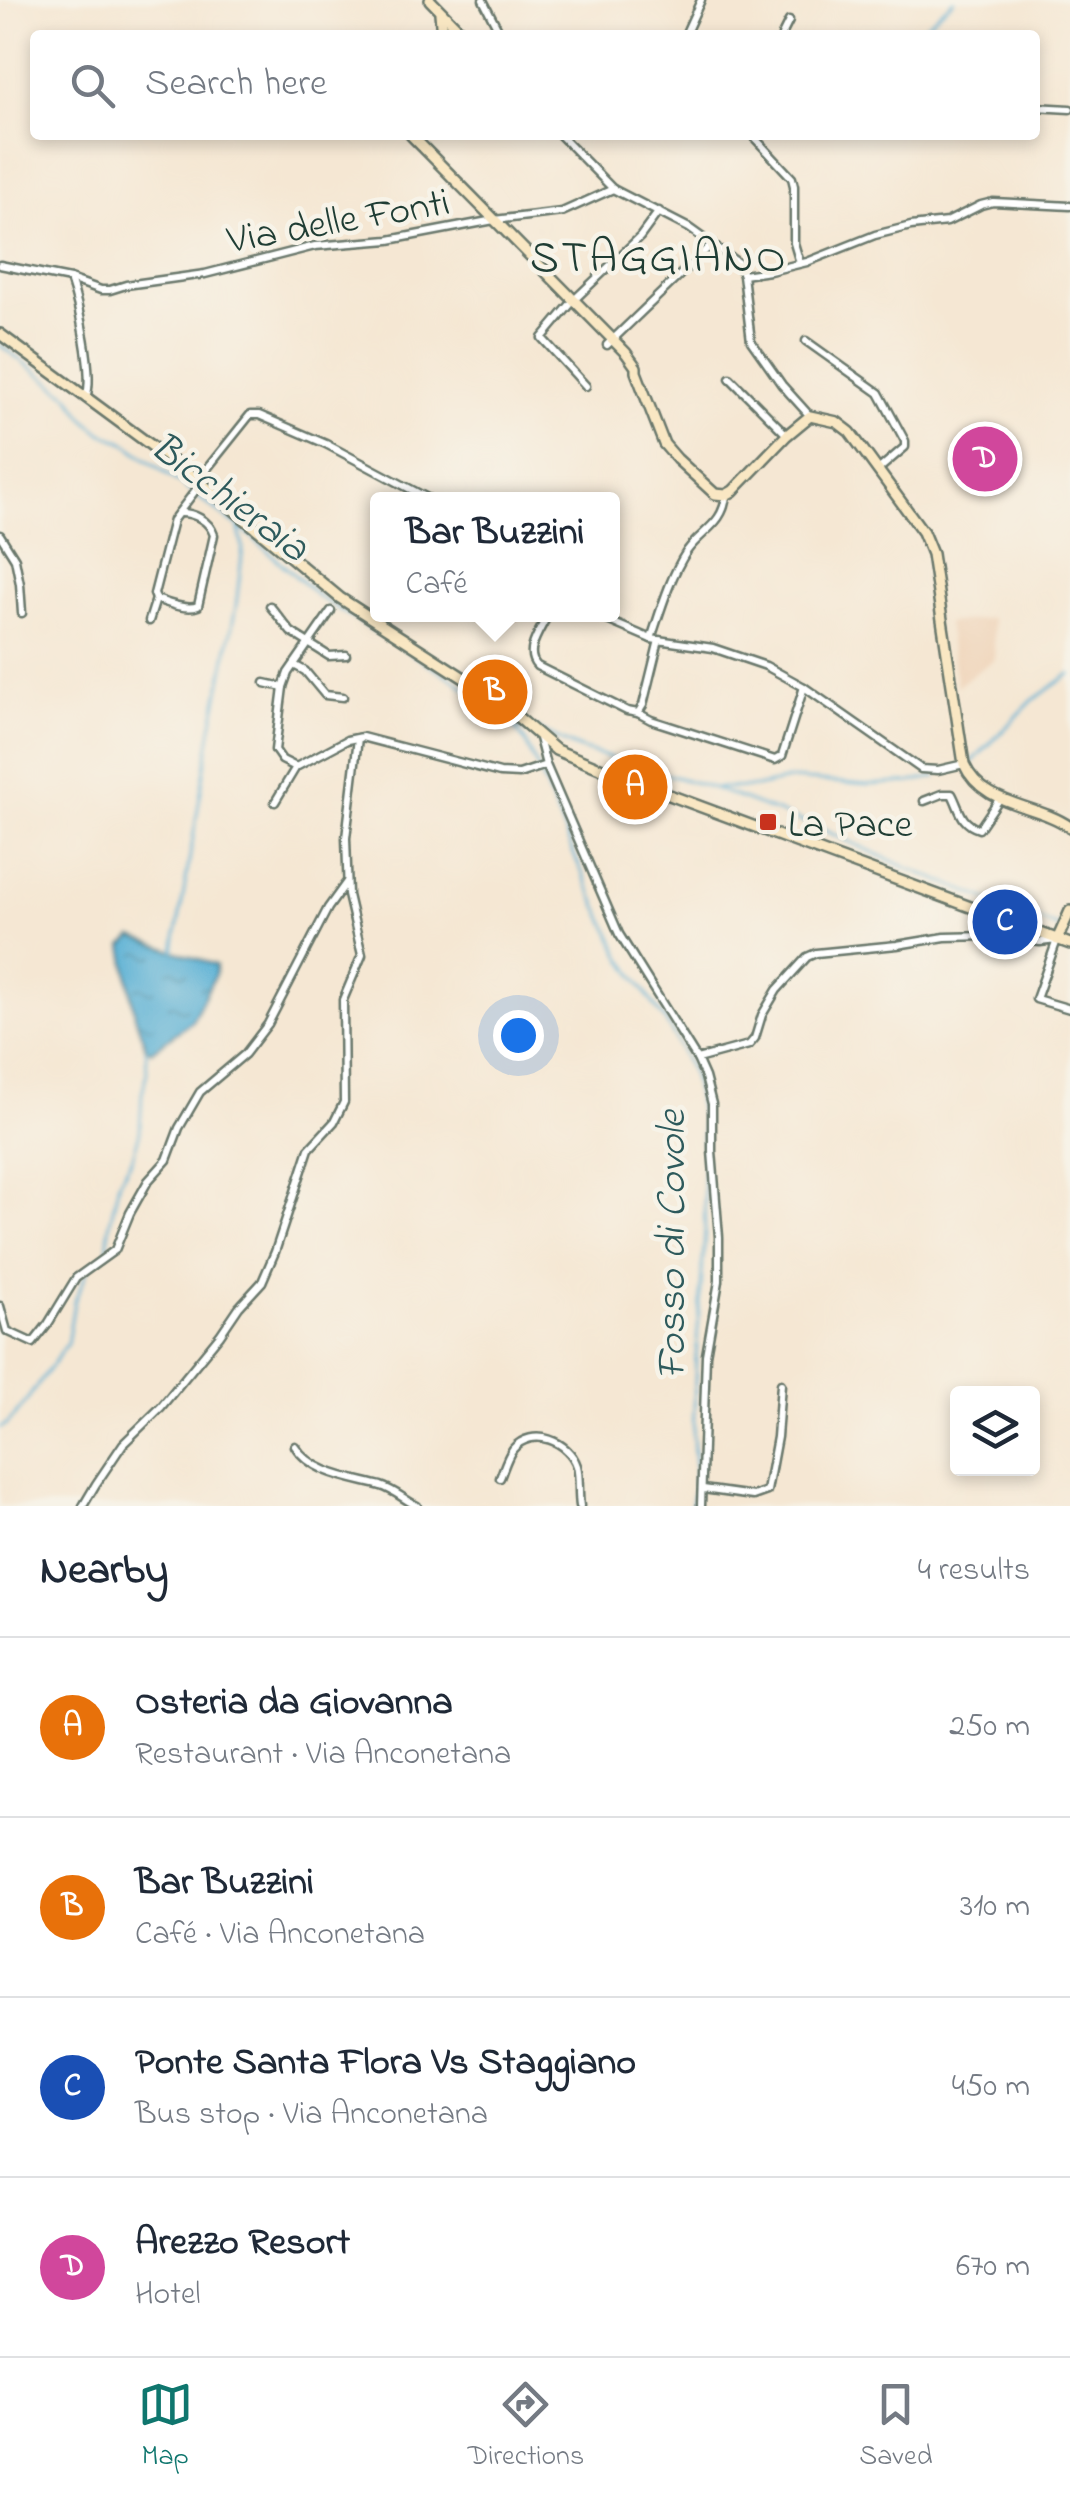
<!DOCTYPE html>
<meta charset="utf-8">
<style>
:root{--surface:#fff;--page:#f2f2f3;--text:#1f2937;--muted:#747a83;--line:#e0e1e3;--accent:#0f766e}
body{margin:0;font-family:"Indie Flower",sans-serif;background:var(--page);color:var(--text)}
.controls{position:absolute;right:30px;bottom:30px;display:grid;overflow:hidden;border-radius:10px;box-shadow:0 5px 15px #0003}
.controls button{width:90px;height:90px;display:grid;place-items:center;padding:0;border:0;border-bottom:2px solid var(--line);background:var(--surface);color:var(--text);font:50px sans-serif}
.you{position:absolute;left:518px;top:1035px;width:35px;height:35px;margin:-25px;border:8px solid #fff;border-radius:50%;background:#1a73e8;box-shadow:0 0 0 15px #1a73e833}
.badge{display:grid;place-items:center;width:65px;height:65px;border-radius:50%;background:var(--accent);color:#fff;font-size:32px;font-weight:700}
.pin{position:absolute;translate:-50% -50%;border:5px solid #fff;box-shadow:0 2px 10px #0006}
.popup{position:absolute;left:370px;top:492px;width:250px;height:130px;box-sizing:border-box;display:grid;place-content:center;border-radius:10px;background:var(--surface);filter:drop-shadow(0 2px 8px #0005);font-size:32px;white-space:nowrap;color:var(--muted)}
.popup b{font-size:38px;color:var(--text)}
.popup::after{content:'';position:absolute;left:50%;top:100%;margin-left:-20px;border:20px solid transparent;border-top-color:var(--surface)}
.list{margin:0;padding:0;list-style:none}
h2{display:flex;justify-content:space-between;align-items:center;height:130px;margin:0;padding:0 40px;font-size:42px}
h2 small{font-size:32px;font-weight:400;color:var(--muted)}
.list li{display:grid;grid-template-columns:65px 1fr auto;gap:30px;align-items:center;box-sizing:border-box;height:180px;padding:0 40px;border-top:2px solid var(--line)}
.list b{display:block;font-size:38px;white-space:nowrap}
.list p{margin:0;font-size:32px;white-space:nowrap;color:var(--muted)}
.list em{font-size:32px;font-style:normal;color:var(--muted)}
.icon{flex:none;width:55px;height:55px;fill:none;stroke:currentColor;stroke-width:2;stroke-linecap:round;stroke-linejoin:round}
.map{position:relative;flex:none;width:1070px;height:1506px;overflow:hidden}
.search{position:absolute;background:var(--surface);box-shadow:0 5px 15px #0003;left:30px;right:30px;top:30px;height:110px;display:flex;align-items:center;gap:25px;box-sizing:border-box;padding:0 35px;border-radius:10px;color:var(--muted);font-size:38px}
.sheet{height:850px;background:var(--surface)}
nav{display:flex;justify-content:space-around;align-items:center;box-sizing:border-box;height:140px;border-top:2px solid var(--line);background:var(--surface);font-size:28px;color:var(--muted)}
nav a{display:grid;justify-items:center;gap:5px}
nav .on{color:var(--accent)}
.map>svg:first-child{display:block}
.built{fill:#f0d6bc}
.water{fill:url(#water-ripples);stroke:#3a7684;stroke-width:2.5}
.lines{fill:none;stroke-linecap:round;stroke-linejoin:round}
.stream{stroke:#56afd4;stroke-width:2.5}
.street-casing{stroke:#6a786c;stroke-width:11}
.secondary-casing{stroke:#6a786c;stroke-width:14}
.street{stroke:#fff;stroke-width:6}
.secondary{stroke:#f9e7c3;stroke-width:9}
.poi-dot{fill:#c8321e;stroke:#f7f3e8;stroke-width:4}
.labels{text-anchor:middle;stroke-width:9;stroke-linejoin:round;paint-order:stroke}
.street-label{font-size:40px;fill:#1f3d34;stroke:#f7f3e8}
.poi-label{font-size:40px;fill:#1f3d34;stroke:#f7f3e8;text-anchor:start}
.water-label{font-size:42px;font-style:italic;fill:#2d5a5c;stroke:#f7f3e8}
.quarter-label{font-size:45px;letter-spacing:2.5px;fill:#1f3d34;stroke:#f7f3e8}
</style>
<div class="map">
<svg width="1070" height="1506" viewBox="0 0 1070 1506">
<defs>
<pattern id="water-ripples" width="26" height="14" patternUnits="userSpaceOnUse" patternTransform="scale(2.5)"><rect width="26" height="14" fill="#56afd4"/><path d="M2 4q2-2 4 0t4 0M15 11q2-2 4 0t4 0" fill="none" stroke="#4790ad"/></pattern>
</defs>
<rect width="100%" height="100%" fill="#f7f3e8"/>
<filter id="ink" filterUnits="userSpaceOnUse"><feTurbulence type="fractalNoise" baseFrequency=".01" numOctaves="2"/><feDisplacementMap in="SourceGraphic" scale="20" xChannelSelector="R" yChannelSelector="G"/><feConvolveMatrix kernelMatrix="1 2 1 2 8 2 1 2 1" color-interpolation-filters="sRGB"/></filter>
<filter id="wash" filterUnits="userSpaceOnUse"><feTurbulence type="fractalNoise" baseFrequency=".0048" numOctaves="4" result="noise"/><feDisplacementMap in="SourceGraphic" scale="40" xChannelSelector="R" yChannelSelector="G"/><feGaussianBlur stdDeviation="2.25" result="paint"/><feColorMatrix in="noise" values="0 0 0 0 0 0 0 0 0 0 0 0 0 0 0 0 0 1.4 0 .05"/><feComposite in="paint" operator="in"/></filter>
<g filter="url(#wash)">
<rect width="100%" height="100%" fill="#f5e7d3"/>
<polygon class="built" points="992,618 995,659 957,686 947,623"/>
<polygon class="water" points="133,937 216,965 215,975 192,1021 152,1051 146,1048 135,1016 123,946"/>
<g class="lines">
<g class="stream">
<polyline points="914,35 954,0"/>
<polyline points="0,345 69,396 85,419 101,433 125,443 251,536 319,597 456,681 514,728 528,729"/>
<polyline points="515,729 525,741 540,773 576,859 622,958 670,1028 693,1076 702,1122 705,1233 696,1356 693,1435 695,1466 692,1506"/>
<polyline points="536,729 580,749 713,788 817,827 910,869 1060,928"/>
<polyline points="972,762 1033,700 1070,674"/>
<polyline points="714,788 755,787 793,779 868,785 911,782 936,777"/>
<polyline points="174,950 211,732 236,606 243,547 239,530"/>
<polyline points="107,1254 109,1227 119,1181 132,1159 140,1132 142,1093 147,1072 146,1049"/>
<polyline points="0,1428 8,1423 21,1408 67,1344 74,1302 87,1272"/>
</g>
</g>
</g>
<g filter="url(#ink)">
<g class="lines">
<g class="street-casing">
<g id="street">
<polyline points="483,0 501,35"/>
<polyline points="685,35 701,0"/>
<polyline points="782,35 789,21"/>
<polyline points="1035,107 1070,109"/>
<polyline points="560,135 613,189 689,228 738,263 743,275 751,341 782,385 810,416"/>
<polyline points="752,135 792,178 794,186 794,243 800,263"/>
<polyline points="0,265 70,279 101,290 110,290 126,285 205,274 315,246 389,240 494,220 562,212 613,189"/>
<polyline points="743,275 770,271 807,262 875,235 911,226 947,222 981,205 993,202 1070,206"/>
<path d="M 70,279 C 78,302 95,377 86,397"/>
<polyline points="806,341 879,393 905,441 905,447 878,470"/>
<polyline points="607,345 712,244"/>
<polyline points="730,378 787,435"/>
<polyline points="586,386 542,338 574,300 640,237 659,211"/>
<polyline points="198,480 250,415 259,415 326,444 431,500"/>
<path d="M 178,513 C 193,512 209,520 214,535 L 198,606 C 187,611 167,603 156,599 L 154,594 L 173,520 L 201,483"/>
<polyline points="0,535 15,559 20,584 22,613"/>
<polyline points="270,606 291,632 329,656 346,655"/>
<polyline points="331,611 288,673 283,687 275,750 282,760 296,767 347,740 362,737 500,773 519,774 546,765"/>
<path d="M 548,614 C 541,630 523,651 537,666 L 627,711 L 638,713 L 651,720 L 775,760 L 782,756 L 804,687"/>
<polyline points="593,614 651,639 713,648 766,666 804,687 921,769 938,770 964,764"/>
<polyline points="149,621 156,599"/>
<path d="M 651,639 C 661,609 670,577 687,551 C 702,530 724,524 726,495"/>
<polyline points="294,665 305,671 325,695 343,697"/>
<polyline points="265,683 283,687"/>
<polyline points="638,713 643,705 659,640"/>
<polyline points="539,738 546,765 619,934 697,1059 705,1077 712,1104 712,1151 719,1237 719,1281 706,1355 701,1506"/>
<path d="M 924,801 L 942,794 L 952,794 C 960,809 960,823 979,829 L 1000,798"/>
<polyline points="275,802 296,767"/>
<polyline points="697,1059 749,1045 755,1038 762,1015 777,990 807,957 816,953 897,945 945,937 989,936 1040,942 1057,940 1036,999 1070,1009"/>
<polyline points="0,1306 7,1331 33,1343 48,1324 76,1278 115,1250 130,1213 148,1181 167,1160 179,1128 200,1092 245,1054 268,1024 328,908 346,883"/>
<path d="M 295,1446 C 312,1474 352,1478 381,1486 C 394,1490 405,1500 417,1506"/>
<path d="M 500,1478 C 504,1468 507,1457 513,1449 C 532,1426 569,1441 577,1466 C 580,1476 578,1494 580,1506"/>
<polyline points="703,1489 753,1496 767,1491 777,1437 781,1384"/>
<polyline points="83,1506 96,1484 123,1444 161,1407 220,1335 239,1307 262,1282 275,1252 309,1149 334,1122 344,1102 343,1000 362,955 348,895 346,838 358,738"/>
</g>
</g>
<g class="secondary-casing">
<g id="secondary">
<polyline points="430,0 464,35"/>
<polyline points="440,13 442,35"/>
<path d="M 411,135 L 626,353 L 636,367 L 636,372 L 664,444 L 677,459 L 715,494 L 726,495 L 733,491 L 787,435 L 810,416 L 837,422 L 850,432 L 923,532 L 932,554 L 964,764 C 983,807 1036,803 1070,827"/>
<polyline points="0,334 198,480 340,598 498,700 556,750 629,780 1070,944"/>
<polyline points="1057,940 1070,911"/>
</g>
</g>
<use href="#street" class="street"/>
<use href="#secondary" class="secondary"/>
</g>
</g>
<rect class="poi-dot" x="758" y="812" width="20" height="20" rx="5"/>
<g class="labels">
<g class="street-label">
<text transform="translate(338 219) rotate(-10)" y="14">Via delle Fonti</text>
</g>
<g class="poi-label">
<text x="788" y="836">La Pace</text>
</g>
<g class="water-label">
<text transform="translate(231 495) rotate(37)" y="15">Bicchieraia</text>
<text transform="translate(669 1245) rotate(-90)" y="15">Fosso di Covole</text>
</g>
<g class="quarter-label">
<text x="659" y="271">STAGGIANO</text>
</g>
</g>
</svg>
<div class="controls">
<button><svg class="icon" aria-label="layers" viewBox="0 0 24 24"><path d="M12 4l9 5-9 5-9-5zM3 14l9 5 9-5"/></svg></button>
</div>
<div class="you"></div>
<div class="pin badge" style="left:635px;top:787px;background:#e8710a">A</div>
<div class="pin badge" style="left:495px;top:692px;background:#e8710a">B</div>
<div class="popup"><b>Bar Buzzini</b>Café</div>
<div class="pin badge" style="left:1005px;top:922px;background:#1a4fb4">C</div>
<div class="pin badge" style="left:985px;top:459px;background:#d1479c">D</div>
<div class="search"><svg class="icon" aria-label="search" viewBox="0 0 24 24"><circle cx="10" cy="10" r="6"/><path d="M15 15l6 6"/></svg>Search here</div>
</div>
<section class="sheet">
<h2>Nearby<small>4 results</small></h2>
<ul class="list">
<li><span class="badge" style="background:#e8710a">A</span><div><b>Osteria da Giovanna</b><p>Restaurant · Via Anconetana</p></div><em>250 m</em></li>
<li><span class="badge" style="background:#e8710a">B</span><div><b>Bar Buzzini</b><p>Café · Via Anconetana</p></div><em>310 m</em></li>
<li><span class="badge" style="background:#1a4fb4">C</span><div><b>Ponte Santa Flora Vs Staggiano</b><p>Bus stop · Via Anconetana</p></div><em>450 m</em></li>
<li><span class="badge" style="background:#d1479c">D</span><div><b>Arezzo Resort</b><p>Hotel</p></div><em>670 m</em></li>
</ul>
</section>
<nav>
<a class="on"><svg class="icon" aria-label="map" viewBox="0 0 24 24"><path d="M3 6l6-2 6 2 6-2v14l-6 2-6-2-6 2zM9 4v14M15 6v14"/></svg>Map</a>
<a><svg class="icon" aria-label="directions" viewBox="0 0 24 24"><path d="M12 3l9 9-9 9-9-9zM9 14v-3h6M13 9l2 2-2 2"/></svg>Directions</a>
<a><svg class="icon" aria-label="saved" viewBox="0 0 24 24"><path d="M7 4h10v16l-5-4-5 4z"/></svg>Saved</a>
</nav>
